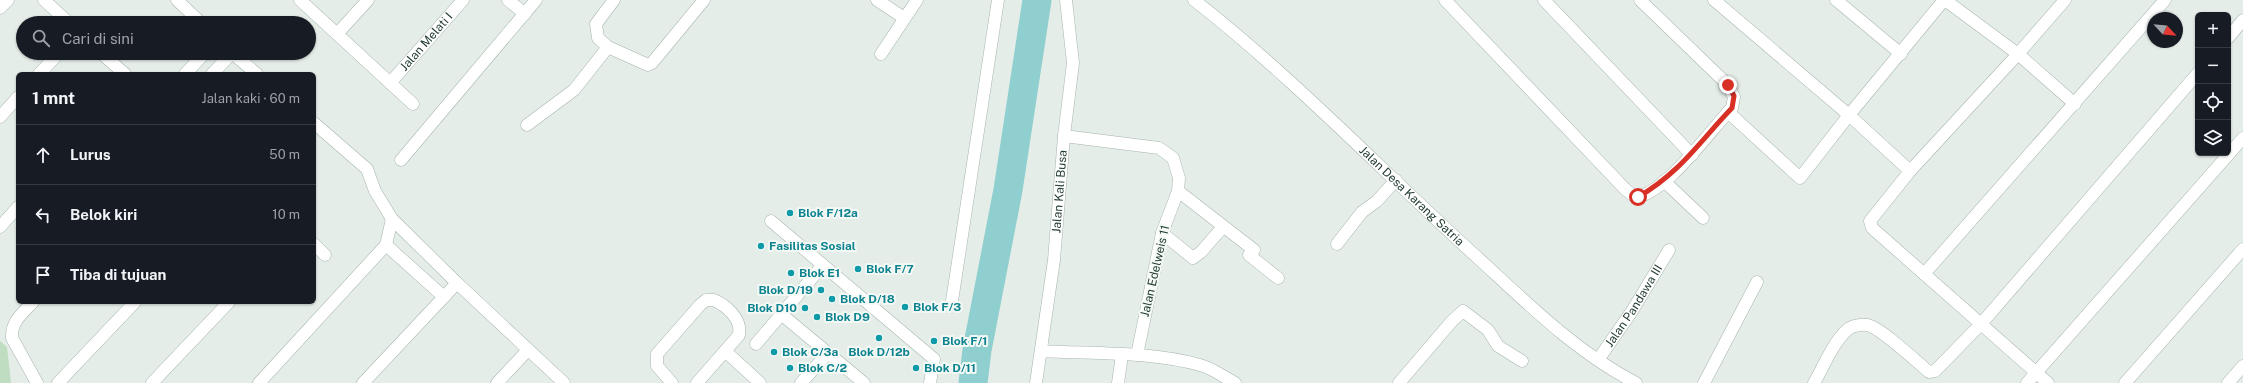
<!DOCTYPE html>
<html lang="id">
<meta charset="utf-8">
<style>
:root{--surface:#171b24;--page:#242831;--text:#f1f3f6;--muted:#9ea1a6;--line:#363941}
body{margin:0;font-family:"Public Sans",sans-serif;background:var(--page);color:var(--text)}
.controls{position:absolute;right:12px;top:12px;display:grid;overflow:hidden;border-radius:6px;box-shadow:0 1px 3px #0004}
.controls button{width:36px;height:36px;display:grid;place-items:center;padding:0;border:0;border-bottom:1px solid var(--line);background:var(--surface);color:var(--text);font:20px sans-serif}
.compass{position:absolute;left:2147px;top:12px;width:36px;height:36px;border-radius:50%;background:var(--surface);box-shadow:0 1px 3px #0004;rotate:116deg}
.stop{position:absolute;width:12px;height:12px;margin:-9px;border:3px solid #d93025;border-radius:50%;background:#fff}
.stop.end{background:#d93025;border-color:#fff;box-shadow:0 1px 4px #0008}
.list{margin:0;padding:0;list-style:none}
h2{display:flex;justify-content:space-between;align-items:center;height:52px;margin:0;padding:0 16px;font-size:17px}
h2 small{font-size:13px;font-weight:400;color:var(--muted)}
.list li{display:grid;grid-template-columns:26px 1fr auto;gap:12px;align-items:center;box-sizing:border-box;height:60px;padding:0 16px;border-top:1px solid var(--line)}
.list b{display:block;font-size:15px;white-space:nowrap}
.list em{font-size:13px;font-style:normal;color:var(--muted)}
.icon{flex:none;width:22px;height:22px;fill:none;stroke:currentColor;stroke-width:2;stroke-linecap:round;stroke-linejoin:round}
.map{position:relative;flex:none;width:2243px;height:383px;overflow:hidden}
.search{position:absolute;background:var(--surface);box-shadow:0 1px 3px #0004;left:16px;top:16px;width:300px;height:44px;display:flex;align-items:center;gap:10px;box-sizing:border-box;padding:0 14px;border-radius:22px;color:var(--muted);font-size:15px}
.panel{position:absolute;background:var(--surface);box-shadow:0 1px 3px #0004;left:16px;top:72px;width:300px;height:232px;border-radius:6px}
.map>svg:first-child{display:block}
.green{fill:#beddc1}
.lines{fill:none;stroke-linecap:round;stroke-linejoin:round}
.river{stroke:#8fcfcf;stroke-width:29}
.minor-casing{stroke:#a7b5ad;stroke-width:13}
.tertiary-casing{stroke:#a7b5ad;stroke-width:13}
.minor{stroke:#fff;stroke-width:12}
.tertiary{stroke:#fff;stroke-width:12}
.route{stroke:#d93025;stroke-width:5}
.culture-dot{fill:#0f9aa8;stroke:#f5f9f6;stroke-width:1.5}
.labels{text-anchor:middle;stroke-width:4;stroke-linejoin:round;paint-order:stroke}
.street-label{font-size:12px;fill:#243e33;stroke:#f5f9f6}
.culture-label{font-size:12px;font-weight:bold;fill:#0d838f;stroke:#f5f9f6;text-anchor:start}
</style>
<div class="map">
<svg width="2243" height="383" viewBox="0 0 2243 383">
<rect width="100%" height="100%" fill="#e4ede7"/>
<polygon class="green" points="0,341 7,347 11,383 0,383"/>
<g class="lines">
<polyline class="river" points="973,383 977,350 1008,190 1037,0"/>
<g class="minor-casing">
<g id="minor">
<polyline points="44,0 69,23"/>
<polyline points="177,0 201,23"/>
<polyline points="300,0 413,104"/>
<polyline points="508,0 525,14"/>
<polyline points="614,0 596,24 598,38 608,47 648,65 652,63 704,0"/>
<polyline points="877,0 904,18"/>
<path id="s1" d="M 1194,0 C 1295,79 1383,172 1478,258 C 1528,304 1576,352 1636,383"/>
<path d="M 1445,0 L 1625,189 L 1635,197 C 1664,196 1712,128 1732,108 L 1734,97 L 1728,85 L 1640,0"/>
<polyline points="1544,0 1692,155"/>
<polyline points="1714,0 1849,115 1910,171"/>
<polyline points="1836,0 1901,54"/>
<polyline points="1945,0 2018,54 2075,104"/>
<polyline points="0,8 8,0"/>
<polyline points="337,34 368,0"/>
<polyline points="2228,38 2243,20"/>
<polyline points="101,53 125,74"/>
<polyline points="232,53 257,74"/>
<polyline points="881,54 917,0"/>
<polyline points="39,74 59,53"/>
<polyline points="185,74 205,53"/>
<polyline points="212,74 232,53"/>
<path id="s2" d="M 390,83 L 463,0"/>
<polyline points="1728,112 1800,178 1849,115 1944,0"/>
<polyline points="0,117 18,97"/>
<polyline points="314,123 367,169 375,191 392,219"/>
<polyline points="527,125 574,90 608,47"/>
<polyline points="1064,136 1159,148 1173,158 1179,178 1178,191 1162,233 1137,355"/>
<polyline points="401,160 536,0"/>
<polyline points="1664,181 1703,218"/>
<polyline points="1178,191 1254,250 1249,255 1278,278"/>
<polyline points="771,221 934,359 930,383"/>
<polyline points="0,227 18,207"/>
<polyline points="1162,233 1193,258 1201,252 1223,227"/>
<polyline points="314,244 325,255"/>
<polyline points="1337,244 1362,212 1377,201 1396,180"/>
<polyline points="1924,274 2165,0"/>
<polyline points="444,297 386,245 392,219 457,283"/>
<polyline points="952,301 998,0"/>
<path d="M 33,302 C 23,313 11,321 12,338 L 37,383"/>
<polyline points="781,314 864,383"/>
<polyline points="756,344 823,265"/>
<polyline points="725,351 760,383"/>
<path d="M 1041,351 C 1093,354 1149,351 1200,365 C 1212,368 1224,377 1235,383"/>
<path id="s3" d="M 1598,360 L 1632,311 L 1669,250"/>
<polyline points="58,383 135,302"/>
<polyline points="152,383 229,302"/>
<polyline points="259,383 386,245"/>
<polyline points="363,383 457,283 564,383"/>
<polyline points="497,383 528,350"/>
<path d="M 672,383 L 657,366 L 657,354 L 700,305 L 706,300 L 714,300 C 727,306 742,319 739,335 L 697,383"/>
<polyline points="801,383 828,353"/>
<polyline points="1118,383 1122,355"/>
<polyline points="1399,383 1452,321 1463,311 1488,330 1498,346 1522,361"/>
<polyline points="1704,383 1757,282"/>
<path d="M 1814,383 C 1824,366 1832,344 1847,330 C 1851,326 1861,324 1867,325 C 1880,327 1917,362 1929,372 L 1935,371 L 1981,324 L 2198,73"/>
<polyline points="2027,383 2243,138"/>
<polyline points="2048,383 1872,228 1870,221 1910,171 2018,54 2065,0"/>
<polyline points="2125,383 2243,249"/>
<polyline points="2228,383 2243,366"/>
</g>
</g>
<g class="tertiary-casing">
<g id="tertiary">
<path id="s4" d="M 1036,383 L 1054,260 L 1064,136 L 1073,63 L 1066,0"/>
</g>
</g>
<use href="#minor" class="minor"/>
<use href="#tertiary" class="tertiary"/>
</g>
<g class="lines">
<path class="route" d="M 1638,197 C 1680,173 1700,141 1732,108 L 1734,96 L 1728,85"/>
</g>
<g class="culture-dot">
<circle cx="790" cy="213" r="4"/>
<circle cx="761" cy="246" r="4"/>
<circle cx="858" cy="269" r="4"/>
<circle cx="791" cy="273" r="4"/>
<circle cx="821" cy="290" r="4"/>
<circle cx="832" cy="299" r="4"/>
<circle cx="905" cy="307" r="4"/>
<circle cx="805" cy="308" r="4"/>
<circle cx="817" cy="317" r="4"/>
<circle cx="879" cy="338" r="4"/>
<circle cx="934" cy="341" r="4"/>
<circle cx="774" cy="352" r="4"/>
<circle cx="790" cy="368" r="4"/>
<circle cx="916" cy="368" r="4"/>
</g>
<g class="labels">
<g class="street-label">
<text dy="4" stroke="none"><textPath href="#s2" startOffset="55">Jalan Melati I</textPath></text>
<text dy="4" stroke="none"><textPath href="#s4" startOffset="193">Jalan Kali Busa</textPath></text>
<text dy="4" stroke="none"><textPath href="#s1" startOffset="293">Jalan Desa Karang Satria</textPath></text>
<text transform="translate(1155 271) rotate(-77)" y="4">Jalan Edelweis 11</text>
<text dy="4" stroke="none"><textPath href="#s3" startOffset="65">Jalan Pandawa III</textPath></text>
</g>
<g class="culture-label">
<text x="798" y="217">Blok F/12a</text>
<text x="769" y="250">Fasilitas Sosial</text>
<text x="866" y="273">Blok F/7</text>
<text x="799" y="277">Blok E1</text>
<text x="813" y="294" text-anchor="end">Blok D/19</text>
<text x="840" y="303">Blok D/18</text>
<text x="913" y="311">Blok F/3</text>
<text x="797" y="312" text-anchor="end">Blok D10</text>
<text x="825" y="321">Blok D9</text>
<text x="942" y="345">Blok F/1</text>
<text x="782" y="356">Blok C/3a</text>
<text x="879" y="356" text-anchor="middle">Blok D/12b</text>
<text x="798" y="372">Blok C/2</text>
<text x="924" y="372">Blok D/11</text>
</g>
</g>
</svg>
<div class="controls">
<button>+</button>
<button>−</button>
<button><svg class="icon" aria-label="locate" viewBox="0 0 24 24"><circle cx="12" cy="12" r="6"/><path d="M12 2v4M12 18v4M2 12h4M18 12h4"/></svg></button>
<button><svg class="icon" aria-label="layers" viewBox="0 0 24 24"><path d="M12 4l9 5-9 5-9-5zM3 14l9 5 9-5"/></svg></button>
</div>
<svg class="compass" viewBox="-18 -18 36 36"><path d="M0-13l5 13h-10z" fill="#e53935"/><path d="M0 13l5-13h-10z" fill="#9ea1a6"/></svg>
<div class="stop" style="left:1638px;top:197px"></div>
<div class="stop end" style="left:1728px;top:85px"></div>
<div class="search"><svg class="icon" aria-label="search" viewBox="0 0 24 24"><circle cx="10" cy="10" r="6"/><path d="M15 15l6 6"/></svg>Cari di sini</div>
<section class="panel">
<h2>1 mnt<small>Jalan kaki · 60 m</small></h2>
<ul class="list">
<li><svg class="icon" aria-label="ahead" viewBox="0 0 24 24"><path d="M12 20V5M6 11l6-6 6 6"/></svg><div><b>Lurus</b></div><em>50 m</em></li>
<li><svg class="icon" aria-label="left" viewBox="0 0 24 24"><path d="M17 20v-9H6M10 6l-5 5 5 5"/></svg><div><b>Belok kiri</b></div><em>10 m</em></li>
<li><svg class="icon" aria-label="arrive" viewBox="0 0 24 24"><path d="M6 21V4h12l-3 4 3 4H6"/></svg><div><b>Tiba di tujuan</b></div></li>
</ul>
</section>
</div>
